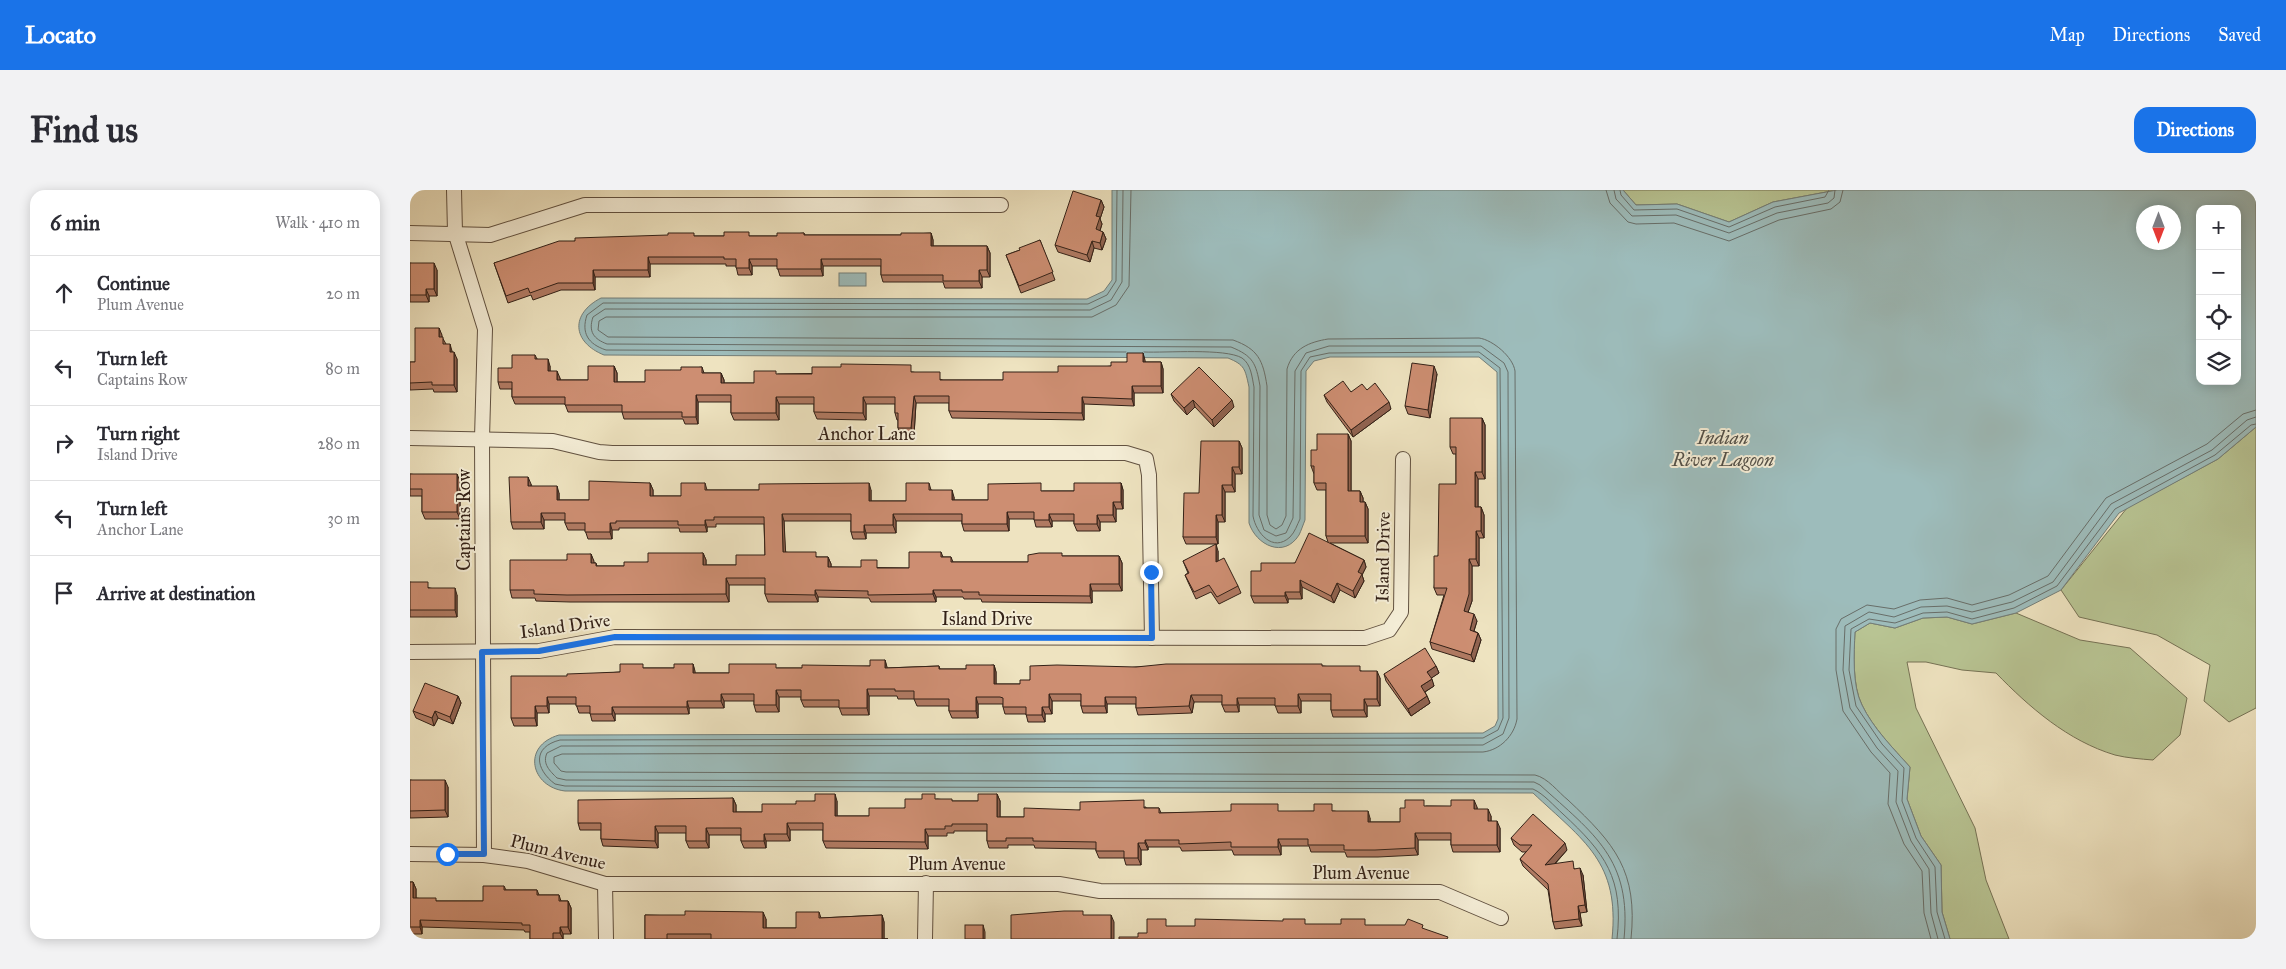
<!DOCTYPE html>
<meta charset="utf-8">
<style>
:root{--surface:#fff;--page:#f2f2f3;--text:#2b2b33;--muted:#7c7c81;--line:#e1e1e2;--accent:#1a73e8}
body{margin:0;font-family:"IM FELL Great Primer",serif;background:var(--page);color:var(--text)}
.controls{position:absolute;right:15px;top:15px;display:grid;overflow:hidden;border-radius:10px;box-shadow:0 2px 12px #0003}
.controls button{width:45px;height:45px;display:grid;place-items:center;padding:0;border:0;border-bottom:1px solid var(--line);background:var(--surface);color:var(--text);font:25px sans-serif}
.compass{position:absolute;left:1726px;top:15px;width:45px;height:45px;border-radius:50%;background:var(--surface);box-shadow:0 2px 12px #0003;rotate:180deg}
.stop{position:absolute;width:15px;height:15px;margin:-11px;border:4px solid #1a73e8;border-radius:50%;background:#fff}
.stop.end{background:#1a73e8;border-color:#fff;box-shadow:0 1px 5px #0008}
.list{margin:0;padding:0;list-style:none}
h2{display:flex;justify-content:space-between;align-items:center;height:65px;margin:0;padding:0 20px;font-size:21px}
h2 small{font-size:16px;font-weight:400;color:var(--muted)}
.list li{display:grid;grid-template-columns:32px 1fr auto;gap:15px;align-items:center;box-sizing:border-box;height:75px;padding:0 20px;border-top:1px solid var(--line)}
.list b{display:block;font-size:19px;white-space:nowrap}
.list p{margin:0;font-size:16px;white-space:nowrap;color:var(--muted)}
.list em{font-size:16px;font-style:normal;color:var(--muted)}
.icon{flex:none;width:28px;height:28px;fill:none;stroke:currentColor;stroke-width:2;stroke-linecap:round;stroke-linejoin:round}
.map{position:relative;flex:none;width:1846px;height:749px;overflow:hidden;border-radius:15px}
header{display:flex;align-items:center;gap:30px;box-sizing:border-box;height:70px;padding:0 25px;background:var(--accent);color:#fff}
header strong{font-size:24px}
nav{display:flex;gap:28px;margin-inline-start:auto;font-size:18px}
.intro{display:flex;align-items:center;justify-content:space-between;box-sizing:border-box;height:120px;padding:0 30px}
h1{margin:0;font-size:35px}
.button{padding:12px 22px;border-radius:15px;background:var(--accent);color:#fff;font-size:18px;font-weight:700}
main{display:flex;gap:30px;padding:0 30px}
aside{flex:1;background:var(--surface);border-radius:15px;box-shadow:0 2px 12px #0003}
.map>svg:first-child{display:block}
.green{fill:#b8c493;stroke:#767255}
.water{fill:#9dbcbb;stroke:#737e79;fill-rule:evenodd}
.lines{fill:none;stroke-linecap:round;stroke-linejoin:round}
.shore{stroke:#686e69;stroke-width:1}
.street-casing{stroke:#625241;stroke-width:16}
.street{stroke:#f4edd6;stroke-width:14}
.wall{fill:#b07a62;stroke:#332117}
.shaded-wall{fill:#906350;stroke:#332117}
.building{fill:#cd8e72;stroke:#332117}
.route{stroke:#1a73e8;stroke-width:6}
.labels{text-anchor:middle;stroke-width:4;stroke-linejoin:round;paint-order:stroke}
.street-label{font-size:18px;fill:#332117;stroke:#f4edd6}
.water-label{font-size:19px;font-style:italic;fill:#535048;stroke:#f4edd6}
</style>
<header>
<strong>Locato</strong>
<nav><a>Map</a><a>Directions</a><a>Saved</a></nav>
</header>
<div class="intro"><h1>Find us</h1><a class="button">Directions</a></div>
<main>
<aside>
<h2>6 min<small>Walk · 410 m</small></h2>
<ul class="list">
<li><svg class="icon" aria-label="ahead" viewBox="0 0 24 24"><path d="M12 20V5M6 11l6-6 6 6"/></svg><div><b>Continue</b><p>Plum Avenue</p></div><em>20 m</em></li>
<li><svg class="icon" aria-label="left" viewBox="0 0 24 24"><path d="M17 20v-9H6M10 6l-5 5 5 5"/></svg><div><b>Turn left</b><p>Captains Row</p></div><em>80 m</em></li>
<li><svg class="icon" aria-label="right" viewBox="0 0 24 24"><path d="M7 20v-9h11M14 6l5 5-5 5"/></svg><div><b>Turn right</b><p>Island Drive</p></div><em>280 m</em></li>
<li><svg class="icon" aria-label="left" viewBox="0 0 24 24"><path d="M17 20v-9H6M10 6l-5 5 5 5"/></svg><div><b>Turn left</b><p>Anchor Lane</p></div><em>30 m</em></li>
<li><svg class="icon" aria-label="arrive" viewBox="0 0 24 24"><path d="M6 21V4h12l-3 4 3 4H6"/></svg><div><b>Arrive at destination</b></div></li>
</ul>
</aside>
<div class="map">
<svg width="1846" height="749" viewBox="0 0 1846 749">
<rect width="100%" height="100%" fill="#eee3c0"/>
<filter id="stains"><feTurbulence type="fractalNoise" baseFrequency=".004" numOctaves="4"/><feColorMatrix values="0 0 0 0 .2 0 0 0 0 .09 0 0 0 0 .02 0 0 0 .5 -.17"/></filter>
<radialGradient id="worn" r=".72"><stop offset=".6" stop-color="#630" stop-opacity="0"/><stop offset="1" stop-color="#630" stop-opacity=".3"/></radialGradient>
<g class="green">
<polygon points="1213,0 1427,0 1363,12 1319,32 1267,14 1226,15"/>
<polygon points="1846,237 1846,518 1819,532 1794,511 1800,475 1747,445 1669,427 1651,400 1717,318 1808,269"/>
<path d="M 1606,423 L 1670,450 L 1720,458 L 1777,508 L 1770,545 L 1743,570 C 1731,569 1717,568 1705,565 C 1658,551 1619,517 1586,483 L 1552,480 L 1516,472 L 1497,472 L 1506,518 L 1565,638 L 1576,690 L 1599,749 L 1540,749 L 1532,722 L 1531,675 L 1511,646 L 1497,609 L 1500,577 C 1483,558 1463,538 1452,515 C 1442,495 1444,463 1445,442 L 1460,433 L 1485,438 L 1513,428 L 1537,427 L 1562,434 Z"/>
</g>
<g class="water">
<path d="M 702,0 L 1213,0 L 1226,15 L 1267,14 L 1319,32 L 1363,12 L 1427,0 L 1846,0 L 1846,237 L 1808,269 L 1709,323 L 1651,400 L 1606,423 L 1562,434 L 1537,427 L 1513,428 L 1485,438 L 1460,433 L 1445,442 C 1444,463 1442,496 1452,515 C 1463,538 1483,558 1500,577 L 1497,609 L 1511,646 L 1531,675 L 1532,722 L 1540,749 L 1202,749 C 1210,672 1174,651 1123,603 L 155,601 C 121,597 111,556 149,545 L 1073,543 L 1085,536 L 1088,529 L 1087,182 L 1069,167 L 920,167 L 904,171 L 896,181 L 895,330 C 893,335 891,341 889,345 C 874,369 846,355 839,333 L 839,197 C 835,179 835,175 818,168 L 194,165 C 162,152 160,124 191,108 L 677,109 L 694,101 L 702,90 ZM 1790,19 L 1827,19 L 1827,191 L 1790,191 ZM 1734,22 L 1764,22 L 1764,52 L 1734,52 Z"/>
<rect x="429" y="83" width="27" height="13"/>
</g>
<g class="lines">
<g class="shore">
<path d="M 707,0 L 706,91 L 697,105 L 678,114 L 193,113 L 177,125 C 171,143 178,154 196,160 L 716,162"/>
<path d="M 713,0 L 712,92 L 701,110 L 680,120 L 195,119 L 183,127 C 178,142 184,149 197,154 L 821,157 C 843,166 846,173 850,196 L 849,325 L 854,340 L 866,346 L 876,343 L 883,328 L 885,181 L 896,163 L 919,156 L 1071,156 L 1094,173 L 1098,182 L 1099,528 L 1093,544 L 1073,555 L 151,556 L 137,563 C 132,574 140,581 147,588 L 156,590 L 1124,592 L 1130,595 C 1184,644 1222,669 1214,749"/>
<path d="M 721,0 L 719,96 L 706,115 L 682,127 L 196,127 L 189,131 L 188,140 L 198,147 L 823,150 C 848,159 853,170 857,196 L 857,325 L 860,335 L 866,339 L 872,335 L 876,326 L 877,179 C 883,158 900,152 918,149 L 1069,148 C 1083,150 1103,167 1105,181 L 1107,529 C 1104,546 1090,560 1073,562 L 152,564 L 144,567 L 144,573 L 151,581 L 156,582 L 1125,585 C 1138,588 1148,602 1158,610 C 1205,654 1228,681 1221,749"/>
<polyline points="1196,0 1200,13 1218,32 1226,34 1264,33 1319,51 1369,30 1421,19 1430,12 1433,0"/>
<polyline points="1204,0 1206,9 1222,26 1266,25 1319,43 1367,23 1418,13 1424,8 1425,0"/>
<polyline points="1210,0 1211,5 1224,20 1267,19 1319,37 1365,17 1415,7 1419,0"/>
<path d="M 734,162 C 756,163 815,158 832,168 C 841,174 842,187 844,197 L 843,326 C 846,343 863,363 880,347 C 885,342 887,335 890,329 L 891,181 L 900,167 L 919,163 L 1069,162 L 1090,178 L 1093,528 L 1088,540 L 1073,548 L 150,550 C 122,557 125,579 145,594 L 155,596 L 1123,599 C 1134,604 1144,616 1153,624 C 1195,663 1214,688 1207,749"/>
<polyline points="1521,749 1514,723 1512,681 1494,654 1478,614 1480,583 1461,562 1433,521 1426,480 1426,439 1431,429 1457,415 1484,419 1510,410 1537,408 1562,415 1599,405 1638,386 1696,308 1797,254 1833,224 1846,220"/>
<polyline points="1528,749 1521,723 1519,679 1501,651 1486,612 1488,581 1467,558 1440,518 1433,480 1435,436 1459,422 1484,427 1511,417 1537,416 1562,422 1602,412 1643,392 1701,314 1802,260 1837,230 1846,227"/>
<polyline points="1535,749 1527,722 1525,677 1506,648 1492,611 1494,578 1472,554 1446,516 1439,480 1441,439 1459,429 1485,433 1513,423 1537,422 1562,429 1604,418 1647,396 1705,319 1805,265 1841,235 1846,234"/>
</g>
<g class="street-casing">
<g id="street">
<polyline points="44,0 45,42 75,139 72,248 74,665"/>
<polyline points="0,43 80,45 175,15 591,15"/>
<polyline points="0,248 143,251 189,262 202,263 716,263 736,269 739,285 742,448"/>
<polyline points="0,462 129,461 205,447 955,448 979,440 991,422 993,269"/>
<polyline points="0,664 74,665 118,671 195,694 649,694 690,701 1030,702 1091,728"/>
<polyline points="195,694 196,749"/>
<polyline points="515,749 516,693"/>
</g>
</g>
<use href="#street" class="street"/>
</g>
<g class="wall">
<polygon points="691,10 694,17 690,29 692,34 690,41 693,42 696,49 692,60 684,58 680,72 648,62 645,55"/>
<polygon points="394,43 395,45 491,45 521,43 523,50 523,56 577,56 580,63 580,87 572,87 572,98 535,98 533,92 473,92 471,85 471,76 413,76 413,86 370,86 367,76 342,76 342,85 328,85 326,76 316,76 316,74 240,74 240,87 185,87 185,100 151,100 123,110 121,105 98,113 84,73 165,51 285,46 367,46"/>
<polygon points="630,50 645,90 611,103 596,65 610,60"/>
<polygon points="0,73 27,80 27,106 19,106 19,112 0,112"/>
<polygon points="29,138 32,147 36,154 42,161 42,162 47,169 47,202 24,202 23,199 0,200 0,172 5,172"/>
<polygon points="733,163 735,172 751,172 753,179 753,203 724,203 724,216 674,214 674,230 542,228 539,221 539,213 506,213 504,245 491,245 488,238 488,230 487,230 485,223 485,214 456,214 456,230 407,229 404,222 404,214 369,214 369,230 324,230 321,223 321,212 288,212 288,234 275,234 273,229 214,229 212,222 158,222 155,214 105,214 102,207 102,199 90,199 88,192 102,178 125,165 127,169 140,176 140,181 150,188 150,190 178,190 204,176 207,183 207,192 235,192 271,180 292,177 294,183 311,183 314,190 314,193 344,193 368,184 503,182 533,190 593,190 701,176 717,172"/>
<polygon points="1027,184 1020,228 998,224 995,216"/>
<polygon points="957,200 981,219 943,247 917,212 914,205"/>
<polygon points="761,204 824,217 804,237 785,217 777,225 764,211"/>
<polygon points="1072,228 1075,235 1075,289 1068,289 1068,317 1071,317 1074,325 1074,348 1069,348 1069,376 1062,376 1062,411 1058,422 1067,431 1064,441 1068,443 1071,450 1064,472 1022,459 1020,452 1034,405 1027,405 1024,398 1028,366 1046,294 1046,264 1043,264 1040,257"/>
<polygon points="938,244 941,251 941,301 950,301 953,308 953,312 955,312 958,319 958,353 920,353 954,370 956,377 952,385 954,391 945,408 930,400 924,413 892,397 892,409 878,409 878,413 844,413 841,406 851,381 885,373 918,352 916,346 916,300 907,300 904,293 904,284 901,276 907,260"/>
<polygon points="829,251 832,258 832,284 825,284 825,302 815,302 815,332 808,332 808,354 776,354 773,347 789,303"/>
<polygon points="0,284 50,291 50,329 15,329 12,322 12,306 0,306"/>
<polygon points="240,293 243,300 243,306 271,306 295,293 297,300 461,300 461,311 496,311 519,293 521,300 544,307 544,310 578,310 633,301 664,301 711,293 713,300 713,319 706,319 706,332 690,332 690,341 667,341 664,334 664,331 642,331 642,337 626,337 624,329 599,329 599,341 554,341 552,334 552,331 486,331 486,343 456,343 456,349 443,349 441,342 441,331 374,331 375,362 408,367 418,367 421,374 421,377 499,378 531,362 533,367 541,367 543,372 618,372 653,366 709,366 712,373 712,401 682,401 682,413 572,412 571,409 554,409 553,407 526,407 526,412 461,412 459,408 408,407 408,412 358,412 355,404 355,395 319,395 319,412 160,412 126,411 125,408 102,408 100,400 157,370 181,364 184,373 186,373 187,376 214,376 293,363 296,370 296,375 326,375 355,365 354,334 306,334 306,337 297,337 297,342 270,342 269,338 209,338 209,340 202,340 202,349 178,349 175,340 158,340 155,333 155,330 134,330 134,339 103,339 101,332 121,294 121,296 149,303 149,310 179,310"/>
<polygon points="808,361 808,371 828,396 831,403 809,414 801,402 786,409 778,392 775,385 778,383 773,371"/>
<polygon points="0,392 20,398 47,405 47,427 0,427"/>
<polygon points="475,470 477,478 529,476 530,479 556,479 584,475 586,482 586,494 610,494 620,490 726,477 913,476 951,481 970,488 970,516 957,516 957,527 923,527 921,520 921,511 891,511 891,523 868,523 865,515 829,515 829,522 815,522 812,515 812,512 784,512 782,523 728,525 726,518 726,514 697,514 697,523 673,523 671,516 671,511 642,511 642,524 635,524 635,532 618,532 616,524 595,524 593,517 593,514 568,514 568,528 542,528 539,521 539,516 507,516 504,509 488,509 487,506 459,506 459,525 432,525 429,517 394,517 391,510 391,507 369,507 369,522 346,522 344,515 344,511 314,511 314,518 279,518 279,524 205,524 205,531 182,531 180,523 169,523 166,514 139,514 139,523 127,523 127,536 104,536 101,528 157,486 210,482 234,478 264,478 283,474 285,483 319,483 368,478 392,478 460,476"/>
<polygon points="1026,476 1029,483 1021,488 1024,496 1015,502 1017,506 1020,513 1001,526 976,491 974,484"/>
<polygon points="48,506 51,513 43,534 28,528 24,536 6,528 3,521"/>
<polygon points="0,590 38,597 38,627 0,628"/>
<polygon points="587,604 590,611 590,627 614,627 670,620 736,617 736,618 749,618 751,623 924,621 960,628 960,632 990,632 1016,616 1067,617 1067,619 1081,626 1081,631 1090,638 1090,662 1043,662 1041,655 1041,650 1008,650 1008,665 968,667 937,667 935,662 901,662 899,656 871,656 871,665 824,665 822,660 772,661 770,657 738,657 738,660 731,660 731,675 716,675 714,668 689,668 686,661 686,659 625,658 624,655 598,655 598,658 579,658 577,651 577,641 544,641 544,643 537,643 537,646 518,646 518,659 416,658 413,651 413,640 380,640 380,651 356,651 356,658 334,658 331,651 331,645 299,645 299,658 279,658 276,651 276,643 248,643 248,658 193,656 191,649 191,640 170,640 168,633 323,608 326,615 326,622 352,622 386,614 405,611 427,611 427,626 459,626 495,618 527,609 543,611 568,611"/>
<polygon points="1101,648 1157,660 1145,674 1165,679 1173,685 1177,722 1170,723 1172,736 1145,739 1143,732 1138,700 1113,676 1110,669 1116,662 1112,662 1104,655"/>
<polygon points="0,692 3,692 6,699 6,708 27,711 73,711 94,696 96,700 127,700 129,705 149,705 151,711 158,711 161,718 161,744 153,744 153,749 120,749 120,742 115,742 114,740 12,737 12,744 0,744"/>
<polygon points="409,722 411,728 472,725 474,732 474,749 478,749 235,749 235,725 356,729 356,738 386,738"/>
</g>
<g class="shaded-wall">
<polygon points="691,10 694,17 690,29 692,34 688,46 686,39 686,26"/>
<polygon points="693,42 696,49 692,60 690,53"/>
<polygon points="521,43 523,50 523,63 521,56"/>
<polygon points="682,51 684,58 680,72 677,65"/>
<polygon points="577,56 580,63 580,87 577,80"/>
<polygon points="238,67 240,74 240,87 238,80"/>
<polygon points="339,69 342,76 342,85 339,78"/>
<polygon points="411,69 413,76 413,86 411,79"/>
<polygon points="24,73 27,80 27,106 24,99"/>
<polygon points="183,80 185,87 185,100 183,93"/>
<polygon points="569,80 572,87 572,98 569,91"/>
<polygon points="16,99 19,106 19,112 16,105"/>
<polygon points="29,138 32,145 32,154 29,147"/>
<polygon points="40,154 42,161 42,169 40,162"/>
<polygon points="44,162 47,169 47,202 44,195"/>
<polygon points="733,163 735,170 735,179 733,172"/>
<polygon points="138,169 140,176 140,188 138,181"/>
<polygon points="751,172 753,179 753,203 751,196"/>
<polygon points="204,176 207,183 207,199 204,192"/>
<polygon points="1024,176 1027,184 1020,228 1018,220"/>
<polygon points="147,181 150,188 150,197 147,190"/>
<polygon points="311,183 314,190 314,200 311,193"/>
<polygon points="722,196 724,203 724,216 722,209"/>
<polygon points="286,205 288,212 288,234 286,227"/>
<polygon points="504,206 506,213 504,245 501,238"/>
<polygon points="366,207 369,214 369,230 366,223"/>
<polygon points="453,207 456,214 456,230 453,223"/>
<polygon points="672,207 674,214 674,230 672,223"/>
<polygon points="783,210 785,217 777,225 774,218"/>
<polygon points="822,210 824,217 804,237 802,230"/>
<polygon points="979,212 981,219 943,247 941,240"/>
<polygon points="1072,228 1075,235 1075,289 1072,282"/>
<polygon points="938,244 941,251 941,308 938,301"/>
<polygon points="829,251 832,258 832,284 829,277"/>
<polygon points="822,277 825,284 825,302 822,295"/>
<polygon points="1065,282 1068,289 1068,325 1065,317"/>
<polygon points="47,284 50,291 50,329 47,322"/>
<polygon points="118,287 121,294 121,303 118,296"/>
<polygon points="240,293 243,300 243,313 240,306"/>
<polygon points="459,293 461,300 461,318 459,311"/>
<polygon points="711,293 713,300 713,319 711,312"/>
<polygon points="812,295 815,302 815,332 812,325"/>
<polygon points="147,296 149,303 149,317 147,310"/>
<polygon points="542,300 544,307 544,317 542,310"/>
<polygon points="950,301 953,308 953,319 950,312"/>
<polygon points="703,312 706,319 706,332 703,325"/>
<polygon points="955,312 958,319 958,353 955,346"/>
<polygon points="1071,317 1074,325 1074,348 1071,341"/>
<polygon points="597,322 599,329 599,341 597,334"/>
<polygon points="131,323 134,330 134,339 131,332"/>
<polygon points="372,324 374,331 376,369 373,362"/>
<polygon points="483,324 486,331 486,343 483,335"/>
<polygon points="639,324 642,331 642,337 639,330"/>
<polygon points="687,325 690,332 690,341 687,334"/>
<polygon points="806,325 808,332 808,354 806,347"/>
<polygon points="295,330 297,337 297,342 295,335"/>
<polygon points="200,333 202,340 202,349 200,342"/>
<polygon points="454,335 456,343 456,349 454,342"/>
<polygon points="1066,341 1069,348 1069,376 1066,369"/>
<polygon points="806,354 808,361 808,379 806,372"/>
<polygon points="293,363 296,370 296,382 293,375"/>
<polygon points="181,364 184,371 184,380 181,373"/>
<polygon points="709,366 712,373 712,401 709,394"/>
<polygon points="418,367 421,374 421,384 418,377"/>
<polygon points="1059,369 1062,376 1062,411 1056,428 1054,421"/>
<polygon points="954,370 956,377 952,385 954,391 945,408 943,401 948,382"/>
<polygon points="316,388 319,395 319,412 316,404"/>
<polygon points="890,390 892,397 892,409 890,402"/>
<polygon points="927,393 930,400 924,413 921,406"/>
<polygon points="680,394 682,401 682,413 680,406"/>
<polygon points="45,398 47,405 47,427 45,420"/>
<polygon points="405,400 408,407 408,412 405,405"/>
<polygon points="523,400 526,407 526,412 523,404"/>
<polygon points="875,402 878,409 878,413 875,406"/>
<polygon points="1064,424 1067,431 1062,447 1060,440"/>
<polygon points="1068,443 1071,450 1064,472 1061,465"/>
<polygon points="475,470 477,477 477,486 475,478"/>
<polygon points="283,474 285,481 285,490 283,483"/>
<polygon points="584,475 586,482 586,501 584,494"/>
<polygon points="1026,476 1029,483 1020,489 1017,482"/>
<polygon points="967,481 970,488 970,516 967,509"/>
<polygon points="1022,489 1024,496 1013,503 1011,496"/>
<polygon points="457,499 459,506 459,525 457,518"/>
<polygon points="366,500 369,507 369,522 366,515"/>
<polygon points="311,504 314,511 314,518 311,511"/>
<polygon points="639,504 642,511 642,524 639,517"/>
<polygon points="888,504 891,511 891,523 888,516"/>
<polygon points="781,505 784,512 782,523 779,516"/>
<polygon points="48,506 51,513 43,534 40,527"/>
<polygon points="1017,506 1020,513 1001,526 998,519"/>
<polygon points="137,507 139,514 139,523 137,516"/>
<polygon points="566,507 568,514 568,528 566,521"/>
<polygon points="695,507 697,514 697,523 695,516"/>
<polygon points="827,508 829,515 829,522 827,515"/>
<polygon points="954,509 957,516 957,527 954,520"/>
<polygon points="277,511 279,518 279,524 277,517"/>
<polygon points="125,516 127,523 127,536 125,528"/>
<polygon points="202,517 205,524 205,531 202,524"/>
<polygon points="632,517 635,524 635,532 632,525"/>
<polygon points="25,521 28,528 24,536 22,528"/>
<polygon points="35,590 38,597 38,627 35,620"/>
<polygon points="425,604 427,611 427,633 425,626"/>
<polygon points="587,604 590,611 590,634 587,627"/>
<polygon points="323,608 326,615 326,629 323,622"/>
<polygon points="1064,610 1067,617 1067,626 1064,619"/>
<polygon points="1078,619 1081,626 1081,638 1078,631"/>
<polygon points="958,621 960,628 960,639 958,632"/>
<polygon points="1087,631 1090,638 1090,662 1087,655"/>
<polygon points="377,633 380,640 380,651 377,644"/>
<polygon points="245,636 248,643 248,658 245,651"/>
<polygon points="296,638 299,645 299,658 296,651"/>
<polygon points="515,639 518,646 518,659 515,652"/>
<polygon points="1005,643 1008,650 1008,665 1005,658"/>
<polygon points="354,644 356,651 356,658 354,651"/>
<polygon points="868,649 871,656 871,665 868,657"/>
<polygon points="735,650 738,657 738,660 735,653"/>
<polygon points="728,653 731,660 731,675 728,668"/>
<polygon points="1155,653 1157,660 1137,682 1135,675"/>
<polygon points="1170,678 1173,685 1177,722 1175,715"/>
<polygon points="3,692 6,699 6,715 3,708"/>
<polygon points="158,711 161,718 161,744 158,737"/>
<polygon points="1168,716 1170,723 1172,736 1169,729"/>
<polygon points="353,722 356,729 356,745 353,738"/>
<polygon points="472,725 474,732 474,749 472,749"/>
<polygon points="701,725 704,732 704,749 701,749"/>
<polygon points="10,730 12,737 12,744 10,737"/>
<polygon points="573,735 575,742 575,749 573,749"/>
<polygon points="150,737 153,744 153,749 150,743"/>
</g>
<g class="building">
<polygon points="663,1 691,10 686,26 690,27 686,39 693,42 690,53 682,51 677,65 645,55"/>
<polygon points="314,42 339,42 339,46 367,46 367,43 394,43 394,45 491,45 491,43 521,43 521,56 577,56 577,80 569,80 569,91 533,91 533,85 471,85 471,69 411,69 411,79 367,79 367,69 339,69 339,78 326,78 326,69 314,69 314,67 238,67 238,80 183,80 183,93 148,93 120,103 118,98 96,106 84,73 149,51 165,51 165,48 258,45 258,43 284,43 284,46 314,46"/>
<polygon points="630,50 643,82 609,96 596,65 610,60 609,58"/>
<polygon points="0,73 24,73 24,99 16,99 16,105 0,105"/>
<polygon points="5,138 29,138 29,147 33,147 33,154 40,154 40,162 44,162 44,195 22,195 22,192 0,193 0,172 5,172"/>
<polygon points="717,163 733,163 733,172 751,172 751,196 722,196 722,209 672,207 672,223 539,221 539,206 504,206 501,238 488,238 488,223 485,223 485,207 453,207 453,223 404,222 404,207 366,207 366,223 321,223 321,205 286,205 286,227 272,227 272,222 212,222 212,215 155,215 155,207 102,207 102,192 88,192 88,178 102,178 102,165 125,165 125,169 138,169 138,181 147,181 147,190 178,190 178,176 204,176 204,192 235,192 235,180 271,180 271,177 292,177 292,183 311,183 311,193 344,193 344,181 366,181 366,184 402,184 402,177 431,177 431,174 501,175 501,182 530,182 530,190 593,190 593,182 648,182 648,176 701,176 701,172 717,172"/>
<polygon points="1002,173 1024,176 1018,220 995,216"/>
<polygon points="789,177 822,210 802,230 783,210 774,218 761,204"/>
<polygon points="933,191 941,202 952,194 957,200 965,193 979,212 941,240 914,205"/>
<polygon points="1040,228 1072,228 1072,282 1065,282 1065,317 1071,317 1071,341 1066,341 1066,369 1059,369 1059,404 1054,421 1064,424 1060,440 1068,443 1061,465 1020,452 1037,398 1024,398 1024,366 1028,366 1029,294 1046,294 1046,257 1040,257"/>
<polygon points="907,244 938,244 938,301 950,301 950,312 955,312 955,346 916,346 916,293 904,293 904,276 901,276 901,260 907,260"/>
<polygon points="791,251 829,251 829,277 822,277 822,295 812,295 812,325 806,325 806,347 773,347 774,303 789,303"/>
<polygon points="0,284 47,284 47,322 12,322 12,299 0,299"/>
<polygon points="99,287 118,287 118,296 147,296 147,310 179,310 179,291 240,293 240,306 271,306 271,293 295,293 295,300 349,300 349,294 459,293 459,311 496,311 496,293 519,293 519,300 542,300 542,310 578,310 578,294 631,293 631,301 664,301 664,293 711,293 711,312 703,312 703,325 687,325 687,334 664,334 664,324 639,324 639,330 624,330 624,322 597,322 597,334 552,334 552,324 483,324 483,335 454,335 454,342 441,342 441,324 372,324 373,362 406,362 406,367 418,367 418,377 451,377 451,370 467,370 467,378 499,378 499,362 531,362 531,367 541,367 541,372 618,372 618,365 629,363 652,363 652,366 709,366 709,394 680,394 680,406 569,405 569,402 552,402 552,400 523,400 523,404 458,405 458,401 405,400 405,405 355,404 355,388 316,388 316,404 157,405 124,404 124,400 100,400 100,370 157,370 157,364 181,364 181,373 186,373 186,376 214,376 214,372 238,372 238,363 293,363 293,375 326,375 326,365 355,365 354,327 304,327 304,330 295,330 295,335 268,335 268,331 206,331 206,333 200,333 200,342 175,342 175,333 155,333 155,323 131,323 131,332 101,332"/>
<polygon points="899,343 954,370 948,382 952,384 943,401 927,393 921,406 890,390 890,402 875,402 875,406 841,406 841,381 851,381 851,373 885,373"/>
<polygon points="806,354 806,372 814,368 828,396 807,407 799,395 784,402 775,385 779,383 773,371"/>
<polygon points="0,392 18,392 18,398 45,398 45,420 0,420"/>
<polygon points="1015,458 1026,476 1017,482 1022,489 1011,496 1017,506 998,519 974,484"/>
<polygon points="460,470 475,470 475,478 529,476 529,479 556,479 556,475 584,475 584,494 610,494 610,490 620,490 620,476 647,475 726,477 756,474 912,474 912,476 950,476 950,481 967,481 967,509 954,509 954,520 921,520 921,504 888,504 888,516 865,516 865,508 827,508 827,515 812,515 812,505 781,505 779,516 726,518 726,507 695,507 695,516 671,516 671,504 639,504 639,517 632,517 632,525 616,525 616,517 593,517 593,508 590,507 566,507 566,521 539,521 539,509 504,509 504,501 485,501 485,499 457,499 457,518 429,518 429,510 391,510 391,500 366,500 366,515 344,515 344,504 311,504 311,511 277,511 277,517 202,517 202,524 180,524 180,516 166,516 166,507 137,507 137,516 125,516 125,528 101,528 101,486 157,486 157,484 210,482 210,474 233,474 233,478 264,478 264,474 283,474 283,483 319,483 319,474 366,474 366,478 392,478 392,475 460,476"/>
<polygon points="15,493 48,506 40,527 25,521 22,528 3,521"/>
<polygon points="0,590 35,590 35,620 0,621"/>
<polygon points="405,604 425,604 425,626 459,626 459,618 495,618 495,609 512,609 512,604 525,604 525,609 542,609 542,611 568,611 568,604 587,604 587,627 614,627 614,618 670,620 670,612 734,610 734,618 749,618 749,623 821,621 821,614 868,614 868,621 904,621 904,614 922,614 922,621 958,621 958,632 990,632 990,618 995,618 995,610 1014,610 1014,616 1041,616 1041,610 1064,610 1064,619 1078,619 1078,631 1087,631 1087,655 1041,655 1041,643 1005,643 1005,658 965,660 934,660 934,655 898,655 898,649 868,649 868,657 821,657 821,652 769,654 769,650 735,650 735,653 728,653 728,668 714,668 714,661 686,661 686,652 623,651 623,648 596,648 596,651 577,651 577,634 542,634 542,636 535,636 535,639 515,639 515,652 413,651 413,633 377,633 377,644 354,644 354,651 331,651 331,638 296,638 296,651 276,651 276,636 245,636 245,651 191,649 191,633 168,633 168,610 323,608 323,622 352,622 352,614 386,614 386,611 405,611"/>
<polygon points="1123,624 1155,653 1135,675 1163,671 1164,679 1170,678 1175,715 1168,716 1169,729 1143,732 1138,694 1110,669 1122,655 1110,655 1101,648"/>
<polygon points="0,692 3,692 3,708 26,708 26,711 73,711 73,696 94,696 94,700 127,700 127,705 149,705 149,711 158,711 158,737 150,737 150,743 143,743 143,749 120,749 120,735 112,735 112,733 10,730 10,737 0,737"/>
<polygon points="275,721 353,722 353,738 386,738 386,722 409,722 409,728 472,725 472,749 478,749 301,749 301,744 257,744 257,749 235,749 235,725 275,725"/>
<polygon points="654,721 673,721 673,725 701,725 701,749 601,749 601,725"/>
<polygon points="737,729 756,729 756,736 785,736 785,729 873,731 873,729 895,729 895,734 931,734 931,729 955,729 955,735 995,735 998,729 1013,735 1012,738 1038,747 1037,749 709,749 709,747 728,747 728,743 737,743"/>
<rect x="555" y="735" width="18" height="14"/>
</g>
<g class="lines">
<polyline class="route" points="37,664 74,664 72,462 129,461 205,447 742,448 741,382"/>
</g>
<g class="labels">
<g class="street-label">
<text x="457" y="250">Anchor Lane</text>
<text transform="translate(54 330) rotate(-90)" y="6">Captains Row</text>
<text transform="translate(973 367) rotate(-89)" y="6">Island Drive</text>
<text x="577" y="435">Island Drive</text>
<text transform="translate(155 436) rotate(-8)" y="6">Island Drive</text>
<text transform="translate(148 662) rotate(14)" y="6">Plum Avenue</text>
<text x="547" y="680">Plum Avenue</text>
<text x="951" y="689">Plum Avenue</text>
</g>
<g class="water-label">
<text x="1313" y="254">Indian<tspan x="1313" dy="22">River Lagoon</tspan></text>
</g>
</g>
<rect width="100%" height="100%" filter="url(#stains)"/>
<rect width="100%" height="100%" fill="url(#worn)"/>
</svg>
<div class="controls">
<button>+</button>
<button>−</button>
<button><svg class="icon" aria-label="locate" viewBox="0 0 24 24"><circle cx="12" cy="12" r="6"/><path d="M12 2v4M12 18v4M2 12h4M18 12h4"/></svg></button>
<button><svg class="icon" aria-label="layers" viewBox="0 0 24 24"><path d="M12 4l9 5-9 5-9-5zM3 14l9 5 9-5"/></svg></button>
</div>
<svg class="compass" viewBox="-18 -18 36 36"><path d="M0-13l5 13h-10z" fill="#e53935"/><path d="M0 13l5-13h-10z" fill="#7c7c81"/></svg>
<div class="stop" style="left:37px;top:664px"></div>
<div class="stop end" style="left:741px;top:382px"></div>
</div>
</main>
